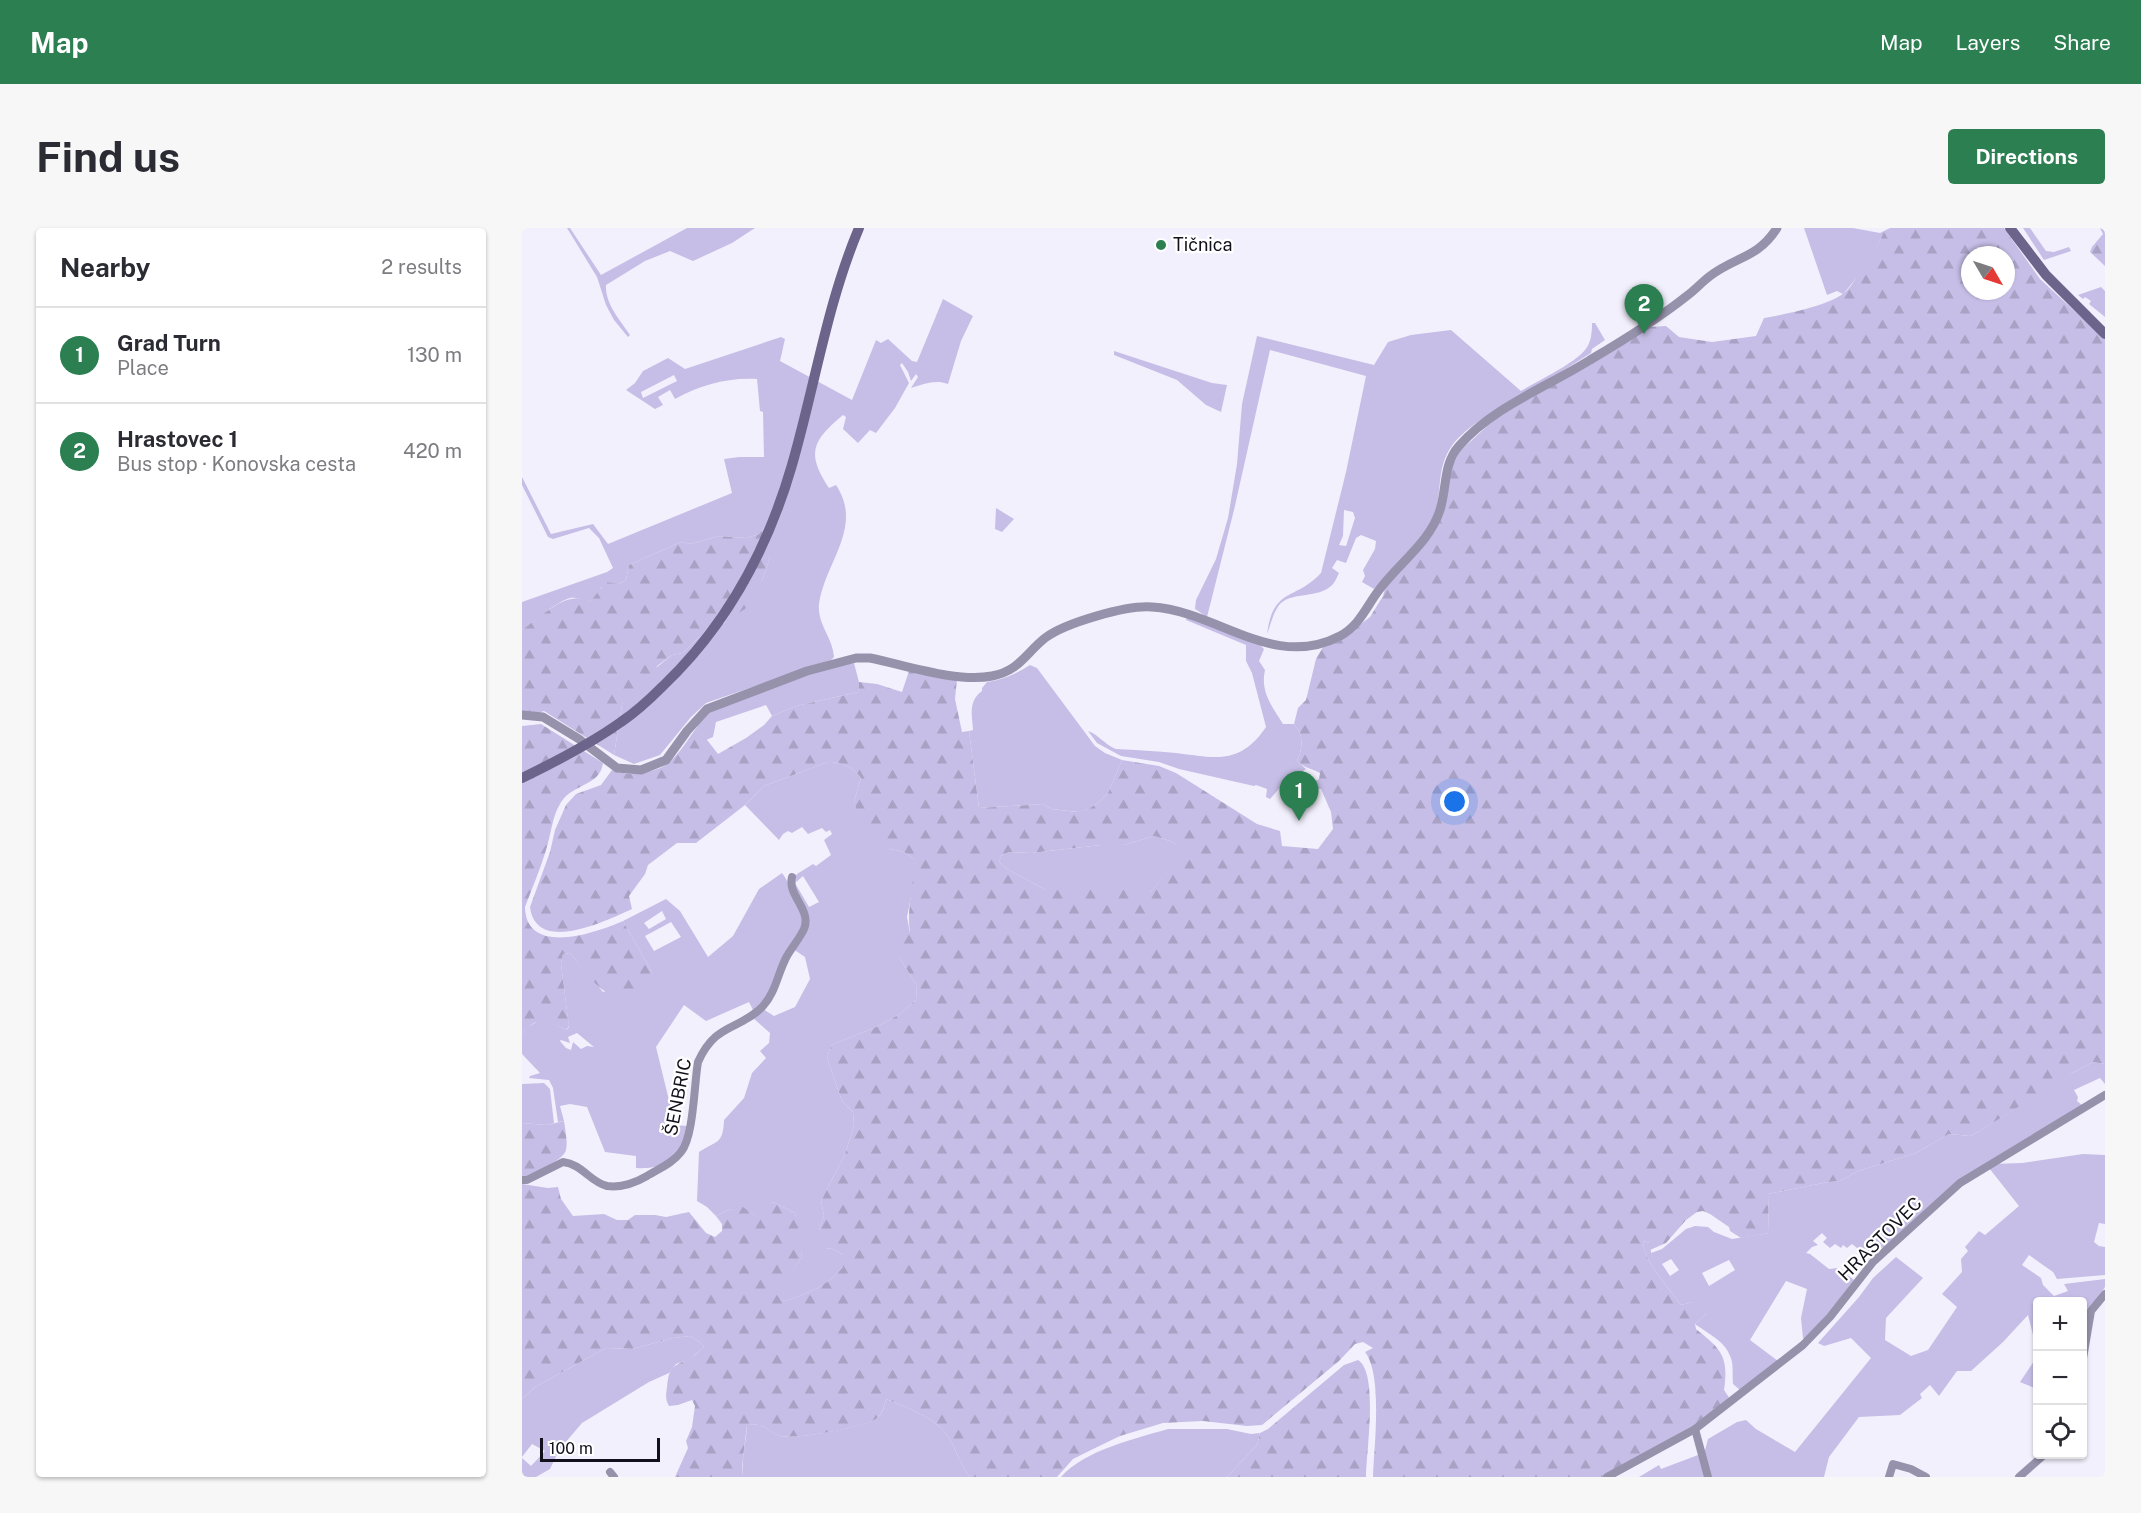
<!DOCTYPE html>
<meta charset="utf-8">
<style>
:root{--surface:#fff;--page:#f7f7f7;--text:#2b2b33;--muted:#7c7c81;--line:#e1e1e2;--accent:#2b7f51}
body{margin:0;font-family:"Public Sans",sans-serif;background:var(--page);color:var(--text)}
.controls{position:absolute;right:18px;bottom:18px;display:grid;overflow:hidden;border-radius:6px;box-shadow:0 2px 4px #0004}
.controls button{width:54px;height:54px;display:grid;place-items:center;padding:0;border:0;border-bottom:2px solid var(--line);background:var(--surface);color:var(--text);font:30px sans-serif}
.compass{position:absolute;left:1439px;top:18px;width:54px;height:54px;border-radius:50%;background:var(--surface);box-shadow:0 2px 4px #0004;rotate:129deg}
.scale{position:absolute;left:18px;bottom:15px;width:120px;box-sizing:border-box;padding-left:6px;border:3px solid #12101a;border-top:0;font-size:16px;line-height:21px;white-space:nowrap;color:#12101a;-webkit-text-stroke:4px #fff;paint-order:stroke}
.you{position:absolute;left:933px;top:574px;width:21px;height:21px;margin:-15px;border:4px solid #fff;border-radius:50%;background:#1a73e8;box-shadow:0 0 0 9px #1a73e833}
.badge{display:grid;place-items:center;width:39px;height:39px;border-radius:50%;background:var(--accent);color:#fff;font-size:20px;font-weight:700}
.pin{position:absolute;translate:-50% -50px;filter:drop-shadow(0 2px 3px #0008)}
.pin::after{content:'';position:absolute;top:32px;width:21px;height:18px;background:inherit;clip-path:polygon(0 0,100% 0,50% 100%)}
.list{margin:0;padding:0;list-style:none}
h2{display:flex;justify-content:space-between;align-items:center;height:78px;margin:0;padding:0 24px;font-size:26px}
h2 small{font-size:20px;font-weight:400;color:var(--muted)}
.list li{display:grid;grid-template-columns:39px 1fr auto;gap:18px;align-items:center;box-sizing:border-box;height:96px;padding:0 24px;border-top:2px solid var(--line)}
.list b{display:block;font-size:22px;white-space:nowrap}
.list p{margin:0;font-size:20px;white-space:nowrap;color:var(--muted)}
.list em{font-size:20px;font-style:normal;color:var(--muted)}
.icon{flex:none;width:33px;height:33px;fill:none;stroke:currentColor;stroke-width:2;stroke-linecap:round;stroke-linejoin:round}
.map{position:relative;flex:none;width:1583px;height:1249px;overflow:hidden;border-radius:6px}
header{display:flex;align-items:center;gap:36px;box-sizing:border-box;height:84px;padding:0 30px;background:var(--accent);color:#fff}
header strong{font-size:28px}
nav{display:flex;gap:33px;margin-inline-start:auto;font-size:21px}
.intro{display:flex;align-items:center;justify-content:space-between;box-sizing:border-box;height:144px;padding:0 36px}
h1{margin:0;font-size:42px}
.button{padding:15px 27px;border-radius:6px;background:var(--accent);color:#fff;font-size:21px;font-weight:700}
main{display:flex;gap:36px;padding:0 36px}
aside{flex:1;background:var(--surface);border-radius:6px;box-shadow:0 2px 4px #0004}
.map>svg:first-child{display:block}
.green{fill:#c6bee6;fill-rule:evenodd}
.forest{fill:url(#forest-firs);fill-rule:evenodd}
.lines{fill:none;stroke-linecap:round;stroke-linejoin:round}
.minor{stroke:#9792ac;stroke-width:8}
.tertiary{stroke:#9792ac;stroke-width:9}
.secondary{stroke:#6c648a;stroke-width:10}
.poi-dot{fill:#2b7f51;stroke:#fff;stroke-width:2}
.labels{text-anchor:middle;stroke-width:4.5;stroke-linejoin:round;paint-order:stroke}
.poi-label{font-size:18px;fill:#12101a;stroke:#fff;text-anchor:start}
.street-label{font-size:18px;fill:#12101a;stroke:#fff}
</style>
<header>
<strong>Map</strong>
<nav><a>Map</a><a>Layers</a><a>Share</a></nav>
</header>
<div class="intro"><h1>Find us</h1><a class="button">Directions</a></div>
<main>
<aside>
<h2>Nearby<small>2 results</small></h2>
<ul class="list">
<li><span class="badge">1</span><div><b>Grad Turn</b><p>Place</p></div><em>130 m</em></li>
<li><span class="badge">2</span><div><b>Hrastovec 1</b><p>Bus stop · Konovska cesta</p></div><em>420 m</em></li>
</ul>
</aside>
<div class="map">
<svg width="1583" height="1249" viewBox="0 0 1583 1249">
<defs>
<pattern id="forest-firs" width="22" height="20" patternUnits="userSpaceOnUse" patternTransform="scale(1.5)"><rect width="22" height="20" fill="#c6bee6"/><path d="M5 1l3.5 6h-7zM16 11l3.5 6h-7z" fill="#a9a2c5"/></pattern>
</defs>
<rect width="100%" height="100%" fill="#f3f0fd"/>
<g class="green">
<path d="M 45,0 L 48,0 L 79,47 L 165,0 L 233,0 L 210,15 L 171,33 L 148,23 L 123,33 L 84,57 C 83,76 98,92 108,107 L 106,109 L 92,92 L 84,77 L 75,49 Z"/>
<path d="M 1282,0 L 1331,0 L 1358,5 L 1362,3 C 1356,21 1334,52 1321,66 L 1315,63 L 1305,67 Z"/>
<polygon points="1501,0 1508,0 1524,23 1532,24 1547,19 1549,23 1522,32"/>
<polygon points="1579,59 1583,63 1583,89 1567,76 1569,73 1563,69 1561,71 1556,67"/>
<path d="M 421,71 L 451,88 L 439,113 L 426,156 C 414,151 401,156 389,160 L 396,149 L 394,146 L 389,153 L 386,144 L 380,135 L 378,137 L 387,155 L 373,180 L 354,205 L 348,202 L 336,215 L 321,201 L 324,189 L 321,187 C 290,213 284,225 307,260 L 314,257 C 342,299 303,334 297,376 C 295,396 311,410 312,429 L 309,432 L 184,475 L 169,489 L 138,527 L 112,536 L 92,527 L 100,476 L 135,439 L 150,427 L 161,425 L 175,411 L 202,395 L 240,353 L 248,329 L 248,311 L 244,297 L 237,306 L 225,310 L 197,308 L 169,316 L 159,314 L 107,337 L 104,352 L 96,356 L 79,359 L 77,365 L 67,374 C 62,372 54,369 48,370 C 33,374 14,393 0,402 L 0,374 L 85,344 L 91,340 L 77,310 L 67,300 L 31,311 L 26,309 L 0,257 L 0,249 L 29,306 L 71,296 L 86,316 L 210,265 L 202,231 L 217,229 L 242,229 L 241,184 L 238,183 L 235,151 C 207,149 178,157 153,171 L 148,162 L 136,169 L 141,177 L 133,181 L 104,162 L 113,155 L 121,143 L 146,130 L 163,141 L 259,109 L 263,111 L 258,133 L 330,172 L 354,112 L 359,115 L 366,111 L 390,133 L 395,134 ZM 152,147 L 155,153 L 121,170 L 119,164 Z"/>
<path d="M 1070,95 L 1073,95 L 1083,112 L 1070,121 L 1069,125 C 1044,141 1019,156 994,171 C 971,185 940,199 926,224 C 916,242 919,263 914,282 C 906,310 871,340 852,361 L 840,354 L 843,348 L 841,342 L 853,321 L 854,313 L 839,307 L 834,310 L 824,335 L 815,332 L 810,340 L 817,345 C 815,349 813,355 809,358 C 796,370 772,364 759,375 C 751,383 749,397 745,406 C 751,359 773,373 799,345 L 824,244 L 844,148 L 748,122 L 712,282 L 685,389 L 673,381 L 674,372 L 694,331 L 706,290 L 715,236 L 720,176 L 735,108 L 852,137 L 866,114 L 889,107 L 929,102 L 999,163 C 1014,154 1053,135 1063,122 C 1069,115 1070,105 1070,95 ZM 822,282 L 831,284 L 833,290 L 824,318 L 817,317 L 821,308 Z"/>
<polygon points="592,123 690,155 705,157 699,184 684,177 655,152 592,127"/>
<polygon points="474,280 492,291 480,304 473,301"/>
<path d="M 665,388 L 737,416 L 742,421 L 737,433 L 743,442 C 738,464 750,478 761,496 L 772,496 C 782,508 781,519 775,533 L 784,541 L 763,554 L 748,571 L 744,569 L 745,561 L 734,557 L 732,558 L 657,541 L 637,534 L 599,528 L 575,515 L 566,503 C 576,506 583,517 594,521 C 614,522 635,523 654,525 C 695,530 718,537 744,499 L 730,445 L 724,433 L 724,417 L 664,392 Z"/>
<polygon points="332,435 337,454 336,464 274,478 250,488 244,477 194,494 191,509 184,512 175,499 184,478 315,438"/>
<path d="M 508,437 L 515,440 L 573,518 L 583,525 L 600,532 L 586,565 L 576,575 L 566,581 L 556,584 L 530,581 L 521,576 L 457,580 L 447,503 L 451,502 C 450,487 446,473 460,463 L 460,460 L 465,454 C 481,452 494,446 508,437 Z"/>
<path d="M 306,534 C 320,534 331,539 339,550 L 332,574 L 368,621 L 382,624 L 392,631 L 393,648 L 385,689 L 388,705 L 377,729 L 395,758 L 394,772 L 378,786 L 354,799 L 309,817 L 305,830 L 320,873 L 331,884 L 332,898 L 323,926 L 299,973 L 302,987 L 297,1002 L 303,1020 L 311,1021 L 321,1027 L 321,1039 C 305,1058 286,1066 262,1073 L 254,1067 L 280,1029 L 273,985 L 251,974 L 232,987 L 221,980 L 207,982 L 194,988 L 185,979 L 175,973 L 177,924 C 195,912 201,917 202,892 L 222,870 L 230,845 L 244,830 L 238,823 L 247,815 L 248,805 L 230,789 L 241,781 L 252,788 L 273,779 L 288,751 L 283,729 L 271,721 L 285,701 L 271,652 L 275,646 L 291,636 L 294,638 L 309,627 L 302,612 L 310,606 L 308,602 L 304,604 L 300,600 L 286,606 L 280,599 L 270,605 L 266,603 L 261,606 L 257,612 L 223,577 L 242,558 ZM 281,648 L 297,674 L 287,679 L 273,655 Z"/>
<polygon points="632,608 651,614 662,627 628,664 524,662 485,641 477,634 479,628 487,624 509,625 579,617 602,617"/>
<path d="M 260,645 C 268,655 275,678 282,691 L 282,695 L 245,769 L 231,782 L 227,774 L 184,793 L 162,777 L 134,819 L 153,897 L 165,898 C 163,906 162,915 158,922 C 149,938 130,941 114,940 L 114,928 L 83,924 L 65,879 L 48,876 L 38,878 L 42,893 L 36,894 L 31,860 L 27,852 L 7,850 L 8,848 L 18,845 L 0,826 L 0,806 L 5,799 L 17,793 L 26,793 L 44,802 L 47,799 L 39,736 L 41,726 L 48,725 L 81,764 L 131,746 L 101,693 L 144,671 L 158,683 L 186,729 L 211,708 L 237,661 ZM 140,683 L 144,691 L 127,701 L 122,695 ZM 149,694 L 159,709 L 132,723 L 123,708 ZM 55,805 L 72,819 L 65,818 L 59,821 L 51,814 L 49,822 L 44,820 L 38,813 L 39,812 L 48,815 L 46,809 Z"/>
<path d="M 1571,834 L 1583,836 L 1583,856 L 1578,850 L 1552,862 L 1556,869 L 1555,873 L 1561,878 L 1468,933 L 1362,1019 L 1343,1026 L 1330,1016 L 1325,1020 L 1321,1017 L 1319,1020 L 1313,1016 L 1308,1020 L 1301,1014 L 1305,1010 L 1300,1005 L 1291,1013 L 1296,1017 L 1290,1019 L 1284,1025 L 1288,1026 L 1307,1041 L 1316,1040 L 1332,1052 L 1298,1097 L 1283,1112 L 1281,1110 L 1279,1090 L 1285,1061 L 1264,1053 L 1228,1112 L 1256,1133 L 1218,1162 L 1211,1156 C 1210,1147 1212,1136 1208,1128 C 1203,1113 1185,1105 1173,1096 L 1184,1086 L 1170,1074 L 1159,1077 C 1148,1061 1121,1033 1121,1013 L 1128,1015 L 1129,1025 L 1140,1021 L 1164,1001 L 1173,998 L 1186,999 L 1192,1004 L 1210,1011 L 1247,1005 L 1246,966 L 1306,954 L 1318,953 L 1336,943 L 1394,925 L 1427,906 L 1448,908 L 1458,903 L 1539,851 ZM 1149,1031 L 1157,1042 L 1148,1048 L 1140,1036 ZM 1207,1032 L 1213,1042 L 1187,1058 L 1180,1045 Z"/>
<polygon points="22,855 28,861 32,895 25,897 0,895 0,856"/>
<polygon points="1561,926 1583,927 1583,996 1577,995 1572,1014 1577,1018 1583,1019 1583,1047 1535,1051 1531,1044 1507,1027 1500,1037 1519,1050 1521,1057 1532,1068 1546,1063 1542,1056 1583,1051 1583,1059 1564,1088 1561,1108 1560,1074 1516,1074 1515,1161 1498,1154 1512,1133 1514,1119 1506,1087 1481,1114 1449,1143 1435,1143 1417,1168 1408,1157 1398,1166 1400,1170 1378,1187 1337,1189 1307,1229 1302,1249 1189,1249 1182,1226 1186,1211 1215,1194 1224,1192 1234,1201 1273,1224 1349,1130 1329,1110 1302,1118 1296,1115 1337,1069 1351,1050 1374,1029 1401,1050 1364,1090 1363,1112 1389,1128 1406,1122 1435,1079 1420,1066 1440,1044 1439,1031 1446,1023 1443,1019 1457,1003 1463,1007 1497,978 1467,940 1469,936 1500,935"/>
<polygon points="168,1108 178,1114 182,1119 168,1131 154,1136 147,1145 127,1154 60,1195 37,1222 28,1241 14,1249 0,1249 0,1230 9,1238 23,1223 10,1216 0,1229 0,1171 13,1159 84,1120 110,1121 151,1110"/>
<path d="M 364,1171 C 384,1179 412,1189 425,1207 C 434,1220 438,1237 448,1249 L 221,1249 C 219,1232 224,1215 225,1197 C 246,1194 242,1203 259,1208 C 272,1212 342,1199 354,1191 C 361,1186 362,1179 364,1171 Z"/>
<path d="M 646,1201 L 705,1201 L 729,1206 L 738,1205 L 735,1217 L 705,1249 L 539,1249 C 563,1222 612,1211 646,1201 Z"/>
<polygon points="1176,1227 1183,1249 1117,1249 1137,1237 1139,1241"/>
</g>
<g class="forest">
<path d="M 1368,0 L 1482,0 L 1518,51 L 1583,111 L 1583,836 L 1571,834 L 1552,844 L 1458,903 L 1448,908 L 1427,906 L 1394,925 L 1336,943 L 1318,953 L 1306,954 L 1246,966 L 1247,1005 L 1219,1010 L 1208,1003 L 1207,999 L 1188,986 L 1181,983 L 1175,984 L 1164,992 L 1144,1015 L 1128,1022 L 1128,1015 L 1121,1013 C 1121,1033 1148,1061 1159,1077 L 1170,1074 L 1180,1080 L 1184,1086 L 1173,1096 L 1174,1101 C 1199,1121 1207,1128 1202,1162 L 1208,1171 L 1170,1198 L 1080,1249 L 851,1249 C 852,1219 861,1147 843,1124 L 851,1120 L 841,1114 L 833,1116 L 817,1133 L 740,1197 L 725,1198 L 681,1193 L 641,1195 L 598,1208 L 569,1222 L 551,1231 L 535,1249 L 448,1249 C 438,1237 434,1220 425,1207 C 412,1189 384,1179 364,1171 C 362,1178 361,1186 354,1191 C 343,1199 273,1212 259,1208 C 243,1204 246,1194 225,1197 L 220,1238 L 221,1249 L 153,1249 L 166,1220 L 164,1213 L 170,1199 L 173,1178 L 170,1172 L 156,1177 L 147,1178 C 143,1171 144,1167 145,1159 C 147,1139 150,1139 166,1131 C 172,1129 177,1123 182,1119 L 178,1114 L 168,1108 L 151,1110 L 110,1121 L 84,1120 L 13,1159 L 0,1171 L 0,956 L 26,960 L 36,959 L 39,971 L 51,988 L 82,986 L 95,992 L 106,992 L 113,987 L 133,987 L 144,989 L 167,984 L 184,1005 L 193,1009 L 200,1003 L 200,996 L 194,988 L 207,982 L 221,979 L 232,987 L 236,981 L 251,974 L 273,985 L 277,1003 L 280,1029 L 255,1067 L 262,1073 C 286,1066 305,1058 321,1039 L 321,1027 L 311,1021 L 303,1020 L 298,1014 L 297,1002 L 302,987 L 299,973 L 323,926 L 332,898 L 331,884 L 320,873 L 305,830 L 309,817 L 354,799 L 378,786 L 394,772 L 395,758 L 377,729 L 376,720 L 388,704 C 384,680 393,656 392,631 L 382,624 L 368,621 L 337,588 L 332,574 L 339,550 C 331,539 320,534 306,534 L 242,558 L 223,577 L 174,615 L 155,615 L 126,637 L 123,646 L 107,668 L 110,681 C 84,693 14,727 8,679 L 28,624 L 33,602 L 44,577 L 54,566 L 79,557 L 90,542 C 102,549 134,545 145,536 C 157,527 166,511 175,499 L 196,526 L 224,510 L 242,497 L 250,488 L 274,478 L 336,464 L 337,454 L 355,456 L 380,464 L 387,443 L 435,451 L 433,471 L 440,504 L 447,503 L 457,580 L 521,576 L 530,581 L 555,584 L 566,581 L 576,575 L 586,565 L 600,532 L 637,538 L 654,545 L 735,596 L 758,603 L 760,618 L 796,621 L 811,601 L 809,584 L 799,561 L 788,560 L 792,554 L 797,551 L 798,545 C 789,540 784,541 775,533 C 781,519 782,508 772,496 L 776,480 L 784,472 L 794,431 L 801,419 L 817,413 L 848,389 L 861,368 L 864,357 L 900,320 L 925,248 L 938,223 L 973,191 L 1126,99 L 1144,98 L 1157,109 L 1190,114 L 1234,108 L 1242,90 C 1261,87 1308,77 1322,65 C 1331,58 1334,48 1341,39 C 1349,27 1357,17 1362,3 ZM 1448,27 L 1484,27 L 1484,63 L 1448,63 ZM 632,608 L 651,614 L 661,627 L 628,664 L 599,659 L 561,662 L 524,662 L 485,641 L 477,634 L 479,628 L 487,624 L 509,625 L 579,617 L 602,617 Z"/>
<polygon points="1578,0 1583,0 1583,38 1568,24 1570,19 1581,6"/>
<path d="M 244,297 L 248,311 L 248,329 L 240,353 L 223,381 L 175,411 L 161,425 L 150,427 L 135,438 L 132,449 L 100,476 L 92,527 L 22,483 L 0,490 L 0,402 C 18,390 46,360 67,374 C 75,367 78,360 84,354 L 96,356 L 104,352 L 107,337 L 159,314 L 169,316 L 197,308 L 225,310 L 237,306 Z"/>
<path d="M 19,496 L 81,535 C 78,558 52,555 39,574 C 30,588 29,607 24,622 C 18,642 10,660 3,679 C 4,729 74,705 101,693 L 131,746 L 128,762 C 82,779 75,757 48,725 L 41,726 L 39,736 L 47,798 L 44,802 C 26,793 14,787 0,806 L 0,498 Z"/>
<path d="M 42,893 C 43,901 46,914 44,922 C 42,932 10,947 0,950 L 0,895 L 25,897 Z"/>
<path d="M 836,1132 C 857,1145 844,1225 844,1249 L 705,1249 L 735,1217 L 738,1205 L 746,1201 L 822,1137 Z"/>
</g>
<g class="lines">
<g class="minor">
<path d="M 0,952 L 5,952 L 41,934 C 60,936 68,954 85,958 C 100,960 113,955 125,948 C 136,941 151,935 159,924 C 172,908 172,856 176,834 C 194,794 217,803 241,778 C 254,764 256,744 265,728 C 270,719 278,710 282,701 C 290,682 265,667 270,649"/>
<polyline points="1560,1136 1569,1083 1583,1066"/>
<polyline points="1173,1201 1186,1249"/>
<polyline points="88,1244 92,1249"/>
<polyline points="1085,1249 1173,1201 1281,1117 1308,1089 1351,1034 1438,955 1583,867"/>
<polyline points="1367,1249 1371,1236 1389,1241 1404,1249"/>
<polyline points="1497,1249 1523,1226"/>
</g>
<path class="tertiary" d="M 0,487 L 21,489 L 57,511 L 95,540 L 119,542 L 144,532 L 165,503 L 185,481 L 285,443 L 334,430 L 348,430 C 383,437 435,455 470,448 C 497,443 503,426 523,410 C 543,395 604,377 630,379 C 696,383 751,443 818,408 C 838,397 844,379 857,362 C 877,335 908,314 918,282 C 925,260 921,236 937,218 C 971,179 1025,159 1068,132 C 1102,112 1136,91 1166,67 C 1174,61 1180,54 1188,48 C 1214,28 1235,31 1255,0"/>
<g class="secondary">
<polyline points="1488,0 1524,47 1583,106"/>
<path d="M 0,550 C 31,535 71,514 99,494 C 114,484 128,471 141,458 C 204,398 246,320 270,237 C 293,157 305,76 337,0"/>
</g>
</g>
<circle class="poi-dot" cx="639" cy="17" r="6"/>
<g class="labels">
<g class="poi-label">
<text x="651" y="23">Tičnica</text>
</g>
<g class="street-label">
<text transform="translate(156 869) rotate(-79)" y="6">ŠENBRIC</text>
<text transform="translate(1358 1011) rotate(-45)" y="6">HRASTOVEC</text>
</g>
</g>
</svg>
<div class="controls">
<button>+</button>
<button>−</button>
<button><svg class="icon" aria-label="locate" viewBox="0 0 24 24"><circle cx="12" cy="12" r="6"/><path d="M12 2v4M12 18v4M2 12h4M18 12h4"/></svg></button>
</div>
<svg class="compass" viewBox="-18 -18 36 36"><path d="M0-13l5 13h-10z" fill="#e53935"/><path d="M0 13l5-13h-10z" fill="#7c7c81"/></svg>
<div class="scale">100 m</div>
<div class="you"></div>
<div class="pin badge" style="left:777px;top:593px">1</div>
<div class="pin badge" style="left:1122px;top:106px">2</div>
</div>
</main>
